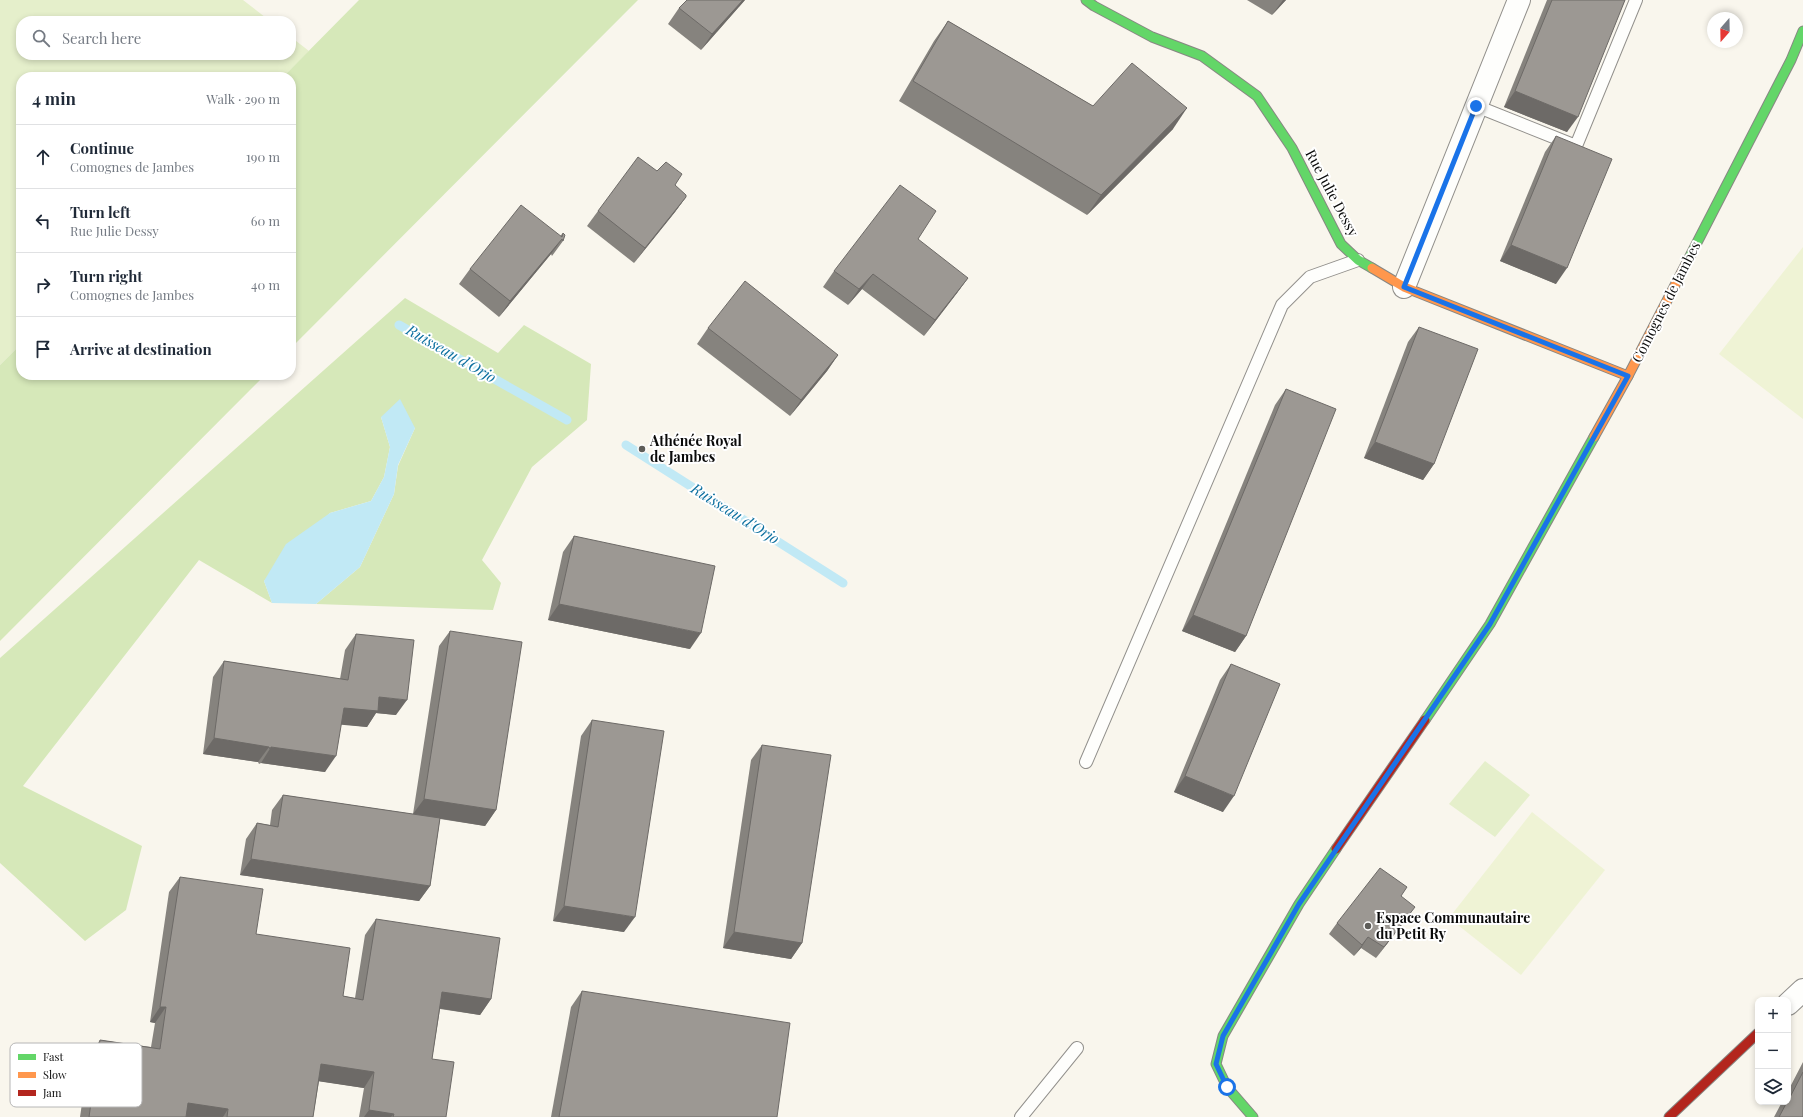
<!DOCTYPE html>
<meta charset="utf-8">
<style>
:root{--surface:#fff;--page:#f6f6f7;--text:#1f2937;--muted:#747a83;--line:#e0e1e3}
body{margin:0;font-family:"Playfair Display",serif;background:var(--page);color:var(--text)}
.controls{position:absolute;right:12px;bottom:12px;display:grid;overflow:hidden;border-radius:8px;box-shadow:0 2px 6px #0003}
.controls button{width:36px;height:36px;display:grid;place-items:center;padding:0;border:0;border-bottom:1px solid var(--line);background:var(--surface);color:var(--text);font:20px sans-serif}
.compass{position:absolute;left:1707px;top:12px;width:36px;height:36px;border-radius:50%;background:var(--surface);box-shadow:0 2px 6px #0003;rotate:200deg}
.stop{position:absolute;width:12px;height:12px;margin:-9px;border:3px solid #1a73e8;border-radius:50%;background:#fff}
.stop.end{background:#1a73e8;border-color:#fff;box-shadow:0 1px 4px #0008}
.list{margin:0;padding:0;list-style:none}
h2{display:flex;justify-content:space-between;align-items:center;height:52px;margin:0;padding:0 16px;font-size:17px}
h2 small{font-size:13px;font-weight:400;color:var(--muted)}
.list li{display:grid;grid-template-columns:26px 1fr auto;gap:12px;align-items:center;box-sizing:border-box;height:64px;padding:0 16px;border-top:1px solid var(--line)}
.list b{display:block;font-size:15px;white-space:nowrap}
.list p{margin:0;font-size:13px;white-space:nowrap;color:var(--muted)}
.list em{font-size:13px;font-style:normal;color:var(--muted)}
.icon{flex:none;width:22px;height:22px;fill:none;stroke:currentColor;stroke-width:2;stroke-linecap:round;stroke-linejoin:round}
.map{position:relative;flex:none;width:1803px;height:1117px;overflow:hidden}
.search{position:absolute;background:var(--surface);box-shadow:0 2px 6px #0003;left:16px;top:16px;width:280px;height:44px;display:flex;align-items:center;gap:10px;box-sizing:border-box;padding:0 14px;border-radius:16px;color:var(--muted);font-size:15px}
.panel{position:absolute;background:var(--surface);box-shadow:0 2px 6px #0003;left:16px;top:72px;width:280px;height:308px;border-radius:16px}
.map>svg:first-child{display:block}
.green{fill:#e5efcb}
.forest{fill:#d6e8b9}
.pitch{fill:#eff3d5}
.water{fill:#c1e9f5}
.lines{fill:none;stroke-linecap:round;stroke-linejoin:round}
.stream{stroke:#c1e9f5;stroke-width:9}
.lane-casing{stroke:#92908c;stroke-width:14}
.street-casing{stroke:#92908c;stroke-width:24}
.fast-casing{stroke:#888783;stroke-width:11}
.slow-casing{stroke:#888783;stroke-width:11}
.jam-casing{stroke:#888783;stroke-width:11}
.lane{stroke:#fefefc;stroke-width:12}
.street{stroke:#fefefc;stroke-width:22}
.fast{stroke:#63d668;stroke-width:9}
.slow{stroke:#ff974d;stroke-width:9}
.jam{stroke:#b3261e;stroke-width:9}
.wall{fill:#86837e}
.shaded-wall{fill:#6d6a67}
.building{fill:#9c9893;stroke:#6d6a67}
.route{stroke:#1a73e8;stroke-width:5}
.poi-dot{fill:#5e5d59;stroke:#fff;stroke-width:1.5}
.labels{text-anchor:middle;stroke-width:4;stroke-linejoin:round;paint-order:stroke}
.street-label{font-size:14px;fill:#0a0a0a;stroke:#fff}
.poi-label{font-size:14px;font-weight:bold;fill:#0a0a0a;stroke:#fff;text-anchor:start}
.water-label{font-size:15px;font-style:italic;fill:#0f71a0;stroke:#fff}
.key{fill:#fff;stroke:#b6b6b6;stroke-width:1}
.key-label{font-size:11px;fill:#0a0a0a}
</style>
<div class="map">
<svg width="1803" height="1117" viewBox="0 0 1803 1117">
<rect width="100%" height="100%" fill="#f9f6ed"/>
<g class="green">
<polygon points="0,0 243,0 270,21 21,21 21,55 291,55 291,37 309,51 283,77 21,77 21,344 0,365"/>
<polygon points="1485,761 1530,795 1495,837 1449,804"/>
</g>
<g class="forest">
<polygon points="359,0 638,0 291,348 291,77 283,77"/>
<polygon points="405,298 498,353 524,325 591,364 587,420 532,467 482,560 501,583 493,610 316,604 360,567 394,494 398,466 415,428 381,417 390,447 384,477 371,501 330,513 264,581 272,603 199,560 23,786 142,846 126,910 85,941 0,863 0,658"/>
<polygon points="21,344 21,375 265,375 0,641 0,365"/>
</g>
<g class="pitch">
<polygon points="1803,247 1803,419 1719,354"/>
<polygon points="1532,812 1605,870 1521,975 1449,918"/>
</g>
<polygon class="water" points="400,399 415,428 398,465 394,494 360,567 316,604 272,603 264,581 286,544 330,513 371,501 384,477 390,447 381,417"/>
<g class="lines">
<g class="stream">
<polyline points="399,325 567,420"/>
<polyline points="626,445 843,583"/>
</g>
<g class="lane-casing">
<g id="lane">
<polyline points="1476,106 1576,146 1636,0"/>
<polyline points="1086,762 1282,305 1310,277 1358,260"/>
<polyline points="1021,1117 1077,1048"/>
</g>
</g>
<g class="street-casing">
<g id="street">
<polyline points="1404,287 1519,0"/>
<polyline points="1788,1004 1803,990"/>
</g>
</g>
<g class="fast-casing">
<g id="fast">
<polyline points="1086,0 1094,6 1152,37 1202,56 1257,96 1292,148 1341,244 1358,260 1372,268"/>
<polyline points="1687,262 1791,60 1803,31"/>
<polyline points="1425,720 1490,624 1594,437"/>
<polyline points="1253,1117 1227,1087 1216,1064 1223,1036 1299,904 1336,849"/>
</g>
</g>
<g class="slow-casing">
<g id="slow">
<polyline points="1372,268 1404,287 1628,376"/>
<polyline points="1594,437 1628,376 1687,262"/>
</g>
</g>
<g class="jam-casing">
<g id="jam">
<polyline points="1336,849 1425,720"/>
<polyline points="1669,1117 1758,1033"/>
</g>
</g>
<use href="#lane" class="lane"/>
<use href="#street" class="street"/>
<use href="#fast" class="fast"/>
<use href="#slow" class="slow"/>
<use href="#jam" class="jam"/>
</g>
<g class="wall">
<polygon points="745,0 701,50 668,24 679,8"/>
<polygon points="1247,0 1286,0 1272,15"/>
<polygon points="1547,0 1625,0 1567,132 1504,107"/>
<polygon points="948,21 1093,106 1173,129 1087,215 899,101 934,41"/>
<polygon points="1556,136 1556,284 1500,261 1545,152"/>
<polygon points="675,185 686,197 675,212 634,263 587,226 598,211"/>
<polygon points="563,233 563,241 552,256 551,254 499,317 459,284 470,269 560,236"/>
<polygon points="834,271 968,278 957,293 924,336 862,289 848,305 823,287"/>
<polygon points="1419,327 1434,464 1423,480 1364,458 1408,342"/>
<polygon points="708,328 838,355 827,371 790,416 697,344"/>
<polygon points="1286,389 1246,636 1235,652 1182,631 1275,405"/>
<polygon points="574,536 690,649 548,620 563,552"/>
<polygon points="450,631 496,810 485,826 440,819 430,886 419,901 240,875 246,839 257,823 270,825 272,810 283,795 413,814 439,646"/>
<polygon points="356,634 396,715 376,713 367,727 341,724 325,772 261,763 259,764 258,762 203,754 213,677 224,661 340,679 345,650"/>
<polygon points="1231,664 1223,812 1174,792 1220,680"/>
<polygon points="592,720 624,932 553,921 581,736"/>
<polygon points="762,745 802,943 791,959 723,948 751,760"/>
<polygon points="180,877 256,934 343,996 355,998 365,935 376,919 491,999 480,1015 440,1009 432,1059 446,1117 359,1117 364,1088 319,1081 313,1117 80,1117 89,1056 100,1040 151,1047 155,1023 150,1022 169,892"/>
<polygon points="1401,896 1407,918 1376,958 1361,948 1354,956 1329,934 1337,923"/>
<polygon points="582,991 777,1117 551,1117 571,1007"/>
<polygon points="1803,1062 1803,1117 1774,1117 1782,1102 1788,1102 1788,1091"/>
</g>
<g class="shaded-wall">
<polygon points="743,0 745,0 701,50 712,34"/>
<polygon points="1283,0 1286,0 1272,15"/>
<polygon points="1515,91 1578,117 1567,132 1504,107"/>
<polygon points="1187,108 1173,129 1087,215 1101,195"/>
<polygon points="686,197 675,212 634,263 645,248"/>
<polygon points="562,239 551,254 499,317 510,301"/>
<polygon points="1511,245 1567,268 1556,284 1500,261"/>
<polygon points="873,274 862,289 848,305 859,289"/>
<polygon points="968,278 957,293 924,336 935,320"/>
<polygon points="838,355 827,371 790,416 801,400"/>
<polygon points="1375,442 1434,464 1423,480 1364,458"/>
<polygon points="559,604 701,633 690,649 548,620"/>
<polygon points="1193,615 1246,636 1235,652 1182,631"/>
<polygon points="379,697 407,700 396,715 376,713 367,727 333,724 344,708"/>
<polygon points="214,738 269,747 258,762 203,754"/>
<polygon points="271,747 336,756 325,772 261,763"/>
<polygon points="1185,776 1234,796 1223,812 1174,792"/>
<polygon points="424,799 496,810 485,826 413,814"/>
<polygon points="251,859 430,886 419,901 240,875"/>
<polygon points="564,906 635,917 624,932 553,921"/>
<polygon points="1415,907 1407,918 1376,958 1384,947"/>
<polygon points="734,932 802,943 791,959 723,948"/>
<polygon points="1368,937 1361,948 1354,956 1362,945"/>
<polygon points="442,992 491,999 480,1015 431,1007"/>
<polygon points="160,1007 166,1007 155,1023 150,1022"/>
<polygon points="321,1064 374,1072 364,1088 310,1080"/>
<polygon points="188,1103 228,1109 223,1117 178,1117"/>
<polygon points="369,1110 394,1114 391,1117 364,1117"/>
</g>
<g class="building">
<polygon points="687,0 743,0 712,34 679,8"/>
<polygon points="1552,0 1625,0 1578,117 1515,91"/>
<polygon points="948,21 1093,106 1132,63 1187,108 1101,195 913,81"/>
<polygon points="1556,136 1612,159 1567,268 1511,245"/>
<polygon points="638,157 657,171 666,162 682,174 675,185 686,195 686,197 645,248 598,211"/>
<polygon points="900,185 936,211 918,239 968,278 935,320 873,274 859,289 834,271"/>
<polygon points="521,205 562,237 563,233 565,235 563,241 562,239 510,301 470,269"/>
<polygon points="745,281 838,355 801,400 708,328"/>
<polygon points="1419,327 1478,349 1434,464 1375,442"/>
<polygon points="1286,389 1336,409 1246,636 1193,615"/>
<polygon points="574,536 715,566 701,633 559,604"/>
<polygon points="450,631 522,642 496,810 424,799"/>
<polygon points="356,634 414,640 407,700 379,697 378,711 344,708 336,756 271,747 270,749 269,747 214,738 224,661 348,680"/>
<polygon points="1231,664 1280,684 1234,796 1185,776"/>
<polygon points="592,720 664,731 635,917 564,906"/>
<polygon points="762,745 831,755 802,943 734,932"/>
<polygon points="283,795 440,818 430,886 251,859 257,823 278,827"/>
<polygon points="1380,868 1407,887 1401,896 1415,907 1384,947 1368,937 1362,945 1337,923"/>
<polygon points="180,877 263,889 256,934 350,948 343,996 363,1000 376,919 500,938 491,999 442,992 432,1059 454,1062 446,1117 393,1117 394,1114 369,1110 374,1072 321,1064 313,1117 227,1117 228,1109 188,1103 186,1117 89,1117 100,1040 160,1049 166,1007 160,1007"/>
<polygon points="582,991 790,1023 777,1117 559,1117"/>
<polygon points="1803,1072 1803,1117 1779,1117 1787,1102 1788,1102 1788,1101"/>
</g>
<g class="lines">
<polyline class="route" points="1227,1087 1216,1064 1223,1036 1299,904 1490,624 1628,376 1404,287 1476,106"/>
</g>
<g class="poi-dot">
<circle cx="642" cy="449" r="4"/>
<circle cx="1368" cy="926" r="4"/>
</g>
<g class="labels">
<g class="street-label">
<text transform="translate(1332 193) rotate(62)" y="5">Rue Julie Dessy</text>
<text transform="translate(1666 302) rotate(-63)" y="5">Comognes de Jambes</text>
</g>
<g class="poi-label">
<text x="650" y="446">Athénée Royal<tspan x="650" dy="16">de Jambes</tspan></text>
<text x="1376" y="923">Espace Communautaire<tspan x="1376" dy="16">du Petit Ry</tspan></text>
</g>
<g class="water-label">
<text transform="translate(451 354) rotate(30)" y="5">Ruisseau d'Orjo</text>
<text transform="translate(735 514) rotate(32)" y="5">Ruisseau d'Orjo</text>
</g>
</g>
<rect x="10" y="1043" width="132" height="64" rx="6" class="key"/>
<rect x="18" y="1054" width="18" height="6" fill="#63d668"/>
<rect x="18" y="1072" width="18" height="6" fill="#ff974d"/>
<rect x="18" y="1090" width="18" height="6" fill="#b3261e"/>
<g class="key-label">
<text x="43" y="1061">Fast</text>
<text x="43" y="1079">Slow</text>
<text x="43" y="1097">Jam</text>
</g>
</svg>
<div class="controls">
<button>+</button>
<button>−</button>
<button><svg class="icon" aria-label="layers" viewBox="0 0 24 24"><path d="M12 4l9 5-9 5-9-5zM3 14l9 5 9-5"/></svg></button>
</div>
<svg class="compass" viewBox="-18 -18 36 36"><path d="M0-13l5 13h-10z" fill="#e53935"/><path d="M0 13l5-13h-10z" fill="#747a83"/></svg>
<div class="stop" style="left:1227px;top:1087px"></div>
<div class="stop end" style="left:1476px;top:106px"></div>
<div class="search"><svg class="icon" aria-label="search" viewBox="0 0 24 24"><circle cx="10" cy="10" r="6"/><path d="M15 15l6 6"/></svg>Search here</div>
<section class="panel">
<h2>4 min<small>Walk · 290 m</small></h2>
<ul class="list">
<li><svg class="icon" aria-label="ahead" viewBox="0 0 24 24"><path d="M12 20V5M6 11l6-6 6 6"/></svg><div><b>Continue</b><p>Comognes de Jambes</p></div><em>190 m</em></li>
<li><svg class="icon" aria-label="left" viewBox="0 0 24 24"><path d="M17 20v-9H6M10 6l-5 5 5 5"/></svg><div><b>Turn left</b><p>Rue Julie Dessy</p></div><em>60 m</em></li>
<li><svg class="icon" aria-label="right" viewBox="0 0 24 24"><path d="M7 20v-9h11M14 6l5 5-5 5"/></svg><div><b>Turn right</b><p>Comognes de Jambes</p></div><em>40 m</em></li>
<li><svg class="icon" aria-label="arrive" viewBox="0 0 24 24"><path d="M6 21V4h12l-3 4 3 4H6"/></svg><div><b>Arrive at destination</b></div></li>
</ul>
</section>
</div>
